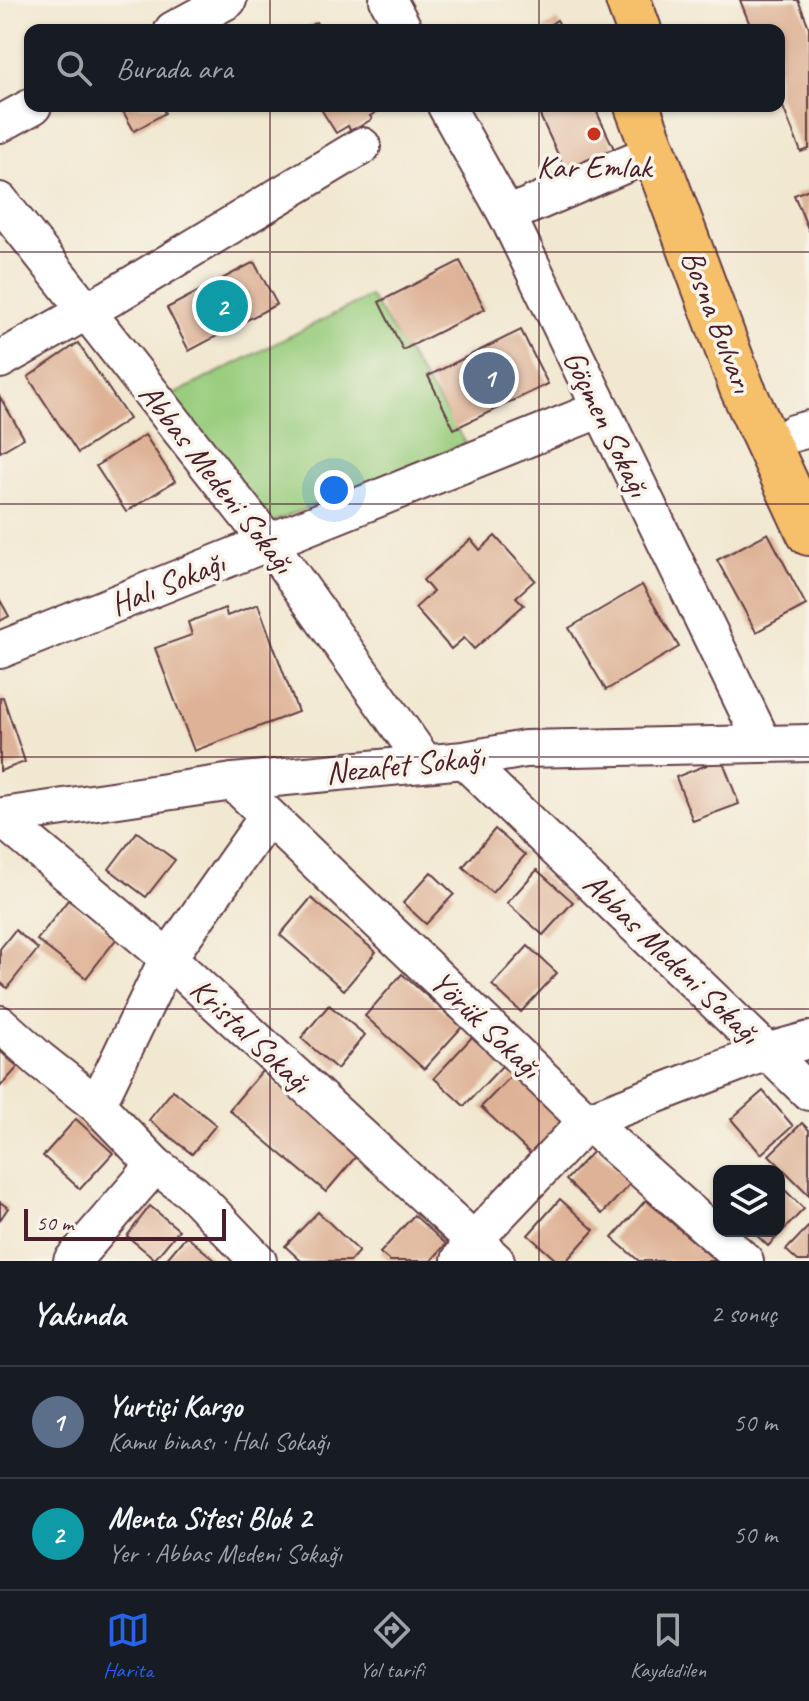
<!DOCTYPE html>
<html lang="tr">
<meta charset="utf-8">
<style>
:root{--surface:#171b24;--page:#20242c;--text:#f1f3f6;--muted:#9ea1a6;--line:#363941;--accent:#2563eb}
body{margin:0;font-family:Caveat,sans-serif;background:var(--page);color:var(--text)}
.controls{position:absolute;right:24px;bottom:24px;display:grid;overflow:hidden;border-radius:16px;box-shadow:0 2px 6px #0004}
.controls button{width:72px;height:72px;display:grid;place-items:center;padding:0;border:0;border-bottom:2px solid var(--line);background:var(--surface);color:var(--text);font:40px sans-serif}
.scale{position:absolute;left:24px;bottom:20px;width:202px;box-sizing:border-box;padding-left:8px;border:4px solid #4a1f2b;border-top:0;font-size:22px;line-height:28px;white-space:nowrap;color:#4a1f2b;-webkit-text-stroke:6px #f7f3e8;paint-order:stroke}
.you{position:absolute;left:334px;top:490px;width:28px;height:28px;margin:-20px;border:6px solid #fff;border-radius:50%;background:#1a73e8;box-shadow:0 0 0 12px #1a73e833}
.badge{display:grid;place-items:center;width:52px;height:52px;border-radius:50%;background:var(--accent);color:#fff;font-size:26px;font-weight:700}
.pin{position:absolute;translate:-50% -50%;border:4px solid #fff;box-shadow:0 2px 8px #0006}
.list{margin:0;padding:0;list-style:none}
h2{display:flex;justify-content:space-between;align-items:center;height:104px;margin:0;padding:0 32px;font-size:34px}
h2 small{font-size:26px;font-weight:400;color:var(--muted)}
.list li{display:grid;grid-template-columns:52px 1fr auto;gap:24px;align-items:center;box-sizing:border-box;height:112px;padding:0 32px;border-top:2px solid var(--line)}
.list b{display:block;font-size:30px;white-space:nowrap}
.list p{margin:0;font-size:26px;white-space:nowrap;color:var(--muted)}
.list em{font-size:26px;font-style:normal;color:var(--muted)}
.icon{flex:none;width:44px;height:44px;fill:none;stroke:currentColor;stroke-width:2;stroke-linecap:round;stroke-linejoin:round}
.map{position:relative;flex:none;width:809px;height:1261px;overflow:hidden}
.search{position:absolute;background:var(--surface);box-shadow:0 2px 6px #0004;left:24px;right:24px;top:24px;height:88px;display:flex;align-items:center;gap:20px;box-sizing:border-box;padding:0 28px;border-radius:16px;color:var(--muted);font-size:30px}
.sheet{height:328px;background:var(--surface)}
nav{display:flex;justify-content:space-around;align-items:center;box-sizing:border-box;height:112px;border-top:2px solid var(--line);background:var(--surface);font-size:22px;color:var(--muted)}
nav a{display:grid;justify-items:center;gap:4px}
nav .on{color:var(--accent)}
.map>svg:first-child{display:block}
.green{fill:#99cd7e;stroke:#727654;stroke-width:2}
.building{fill:#deb296}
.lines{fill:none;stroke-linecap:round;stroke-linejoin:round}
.minor-casing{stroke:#633d44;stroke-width:40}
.major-casing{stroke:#633d44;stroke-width:48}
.minor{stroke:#fff;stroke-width:36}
.major{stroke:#f6c06b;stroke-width:44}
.grid{fill:none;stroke:#4a1f2b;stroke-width:2;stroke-opacity:0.55}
.poi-dot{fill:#c8321e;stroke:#f7f3e8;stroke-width:3}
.labels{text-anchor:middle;stroke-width:7;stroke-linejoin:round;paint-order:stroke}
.poi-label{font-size:32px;fill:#4a1f2b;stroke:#f7f3e8}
.street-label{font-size:32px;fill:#4a1f2b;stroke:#f7f3e8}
</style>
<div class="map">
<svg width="809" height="1261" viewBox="0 0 809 1261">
<rect width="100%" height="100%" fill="#f7f3e8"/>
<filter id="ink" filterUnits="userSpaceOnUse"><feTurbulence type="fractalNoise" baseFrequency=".0125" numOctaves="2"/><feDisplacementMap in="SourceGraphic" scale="16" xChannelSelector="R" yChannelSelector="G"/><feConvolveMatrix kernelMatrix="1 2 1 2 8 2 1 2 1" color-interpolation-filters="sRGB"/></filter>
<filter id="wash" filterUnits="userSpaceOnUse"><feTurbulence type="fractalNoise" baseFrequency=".006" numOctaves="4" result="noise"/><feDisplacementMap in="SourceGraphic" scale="32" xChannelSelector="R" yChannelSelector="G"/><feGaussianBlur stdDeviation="1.8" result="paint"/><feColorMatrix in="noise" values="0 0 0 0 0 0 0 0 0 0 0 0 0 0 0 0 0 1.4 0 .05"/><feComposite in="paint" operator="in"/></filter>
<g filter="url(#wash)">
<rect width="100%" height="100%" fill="#f2e8d1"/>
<polygon class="green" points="370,296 466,443 266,525 167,398"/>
<g id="blocks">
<g class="building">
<polygon points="740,0 798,0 809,27 809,149 801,152 779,97 779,30 752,30"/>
<polygon points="557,20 563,30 542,30"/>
<polygon points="316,22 321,30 303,30"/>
<polygon points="120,106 161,106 165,113 134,131"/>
<polygon points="319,106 381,106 383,108 370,116 372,119 351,132 348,126 336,133"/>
<polygon points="594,106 615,151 567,174 536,107"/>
<polygon points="809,189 809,231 794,195"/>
<polygon points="460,261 485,309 403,350 379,302"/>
<polygon points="254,262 277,304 189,351 167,308"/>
<polygon points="521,330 548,384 454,429 428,376"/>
<polygon points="78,343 129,419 78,453 28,377"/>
<polygon points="0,397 24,438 0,452"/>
<polygon points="145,435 175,481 126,512 96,466"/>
<polygon points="768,533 806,605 756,632 717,560"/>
<polygon points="495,536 535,580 516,597 524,605 474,649 464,638 451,649 415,608 433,592 423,580 471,539 480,550"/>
<polygon points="642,585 679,647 606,690 569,628"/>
<polygon points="0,600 9,616 0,621"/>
<polygon points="258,604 298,712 194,751 155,648 192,635 188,622 225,608 227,616"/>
<polygon points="3,697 25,762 0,771 0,698"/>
<polygon points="722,759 739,804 693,821 676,777"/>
<polygon points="495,829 525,855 492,893 463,867"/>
<polygon points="137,832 175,860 146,897 109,869"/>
<polygon points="537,870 573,902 543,935 507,903"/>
<polygon points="431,872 454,894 426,924 403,903"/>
<polygon points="311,898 376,952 344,990 280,935"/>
<polygon points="68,900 117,938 86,978 37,940"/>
<polygon points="15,930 38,949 7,988 0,982 0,949"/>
<polygon points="528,946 557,973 521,1012 492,985"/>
<polygon points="402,974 462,1027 424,1069 365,1016"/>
<polygon points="329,1005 365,1035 337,1069 301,1038"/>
<polygon points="473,1036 503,1065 464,1106 434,1078"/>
<polygon points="0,1051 18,1067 0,1087"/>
<polygon points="262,1071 358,1154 326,1192 229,1110"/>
<polygon points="514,1073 567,1124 536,1159 481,1107"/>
<polygon points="173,1090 216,1125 192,1154 149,1120"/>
<polygon points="763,1091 793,1126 761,1154 731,1119"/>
<polygon points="76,1119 113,1153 80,1189 43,1156"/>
<polygon points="802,1123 809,1130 809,1195 769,1155"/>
<polygon points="595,1149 631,1183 602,1214 566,1180"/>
<polygon points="781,1186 804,1209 768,1246 752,1231 779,1231"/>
<polygon points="560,1199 594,1230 566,1261 557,1261 528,1235"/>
<polygon points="646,1200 716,1261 639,1261 612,1238"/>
<polygon points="0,1202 8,1208 0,1220"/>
<polygon points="150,1206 179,1230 155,1259 127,1236"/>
<polygon points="318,1212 359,1251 350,1261 301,1261 285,1246"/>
<polygon points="414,1215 446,1244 431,1261 390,1261 380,1253"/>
<polygon points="809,1226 809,1261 798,1261 786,1250"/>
<polygon points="186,1236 216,1261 165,1261"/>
</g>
</g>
</g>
<g filter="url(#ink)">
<use href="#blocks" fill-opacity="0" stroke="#633d44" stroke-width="2"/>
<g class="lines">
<g class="minor-casing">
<g id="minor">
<polyline points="388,0 404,30"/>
<polyline points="173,30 228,0"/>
<polyline points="446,106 507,215 763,743"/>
<polyline points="0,124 33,106"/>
<polyline points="0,201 269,543 425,763"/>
<polyline points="507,215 654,152"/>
<polyline points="0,360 110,298 362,146"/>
<polyline points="794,433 809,429"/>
<polyline points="0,650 601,409"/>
<polyline points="464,760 809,1092"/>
<polyline points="233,782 587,1121 745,1261"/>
<polyline points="3,816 233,782 464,760 525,749 809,743"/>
<polyline points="0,817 168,958 496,1261"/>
<polyline points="0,1024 40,1060 97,1105 155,1165 193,1193 258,1261"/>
<polyline points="97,1105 168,958 268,816"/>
<polyline points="460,1260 473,1241 587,1121 769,1051 809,1040"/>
<polyline points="72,1261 155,1165"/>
</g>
</g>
<g class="major-casing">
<g id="major">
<polyline points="628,0 639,30"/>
<polyline points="637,106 742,388 809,533"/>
</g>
</g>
<use href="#minor" class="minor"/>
<use href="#major" class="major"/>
</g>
</g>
<path class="grid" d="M 270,0 L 270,30M 539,0 L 539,30M 270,106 L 270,1261M 539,106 L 539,1261M 0,252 L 809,252M 0,504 L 809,504M 0,757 L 809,757M 0,1009 L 809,1009"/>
<circle class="poi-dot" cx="594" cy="134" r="8"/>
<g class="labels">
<g class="poi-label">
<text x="594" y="177">Kar Emlak</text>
</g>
<g class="street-label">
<text transform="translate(718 321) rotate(69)" y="11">Bosna Bulvarı</text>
<text transform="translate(607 423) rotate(64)" y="11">Göçmen Sokağı</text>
<text transform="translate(217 478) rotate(52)" y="11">Abbas Medeni Sokağı</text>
<text transform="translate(167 583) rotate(-22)" y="11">Halı Sokağı</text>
<text transform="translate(405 764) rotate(-6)" y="11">Nezafet Sokağı</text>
<text transform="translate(672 958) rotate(44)" y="11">Abbas Medeni Sokağı</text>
<text transform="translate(486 1024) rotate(44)" y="11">Yörük Sokağı</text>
<text transform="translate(251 1035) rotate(43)" y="11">Kristal Sokağı</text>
</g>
</g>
</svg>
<div class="controls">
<button><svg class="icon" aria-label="layers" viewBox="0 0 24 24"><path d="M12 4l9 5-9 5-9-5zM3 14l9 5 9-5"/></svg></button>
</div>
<div class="scale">50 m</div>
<div class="you"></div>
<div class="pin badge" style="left:489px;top:378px;background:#5c6f8a">1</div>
<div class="pin badge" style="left:222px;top:306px;background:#0f9aa8">2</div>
<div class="search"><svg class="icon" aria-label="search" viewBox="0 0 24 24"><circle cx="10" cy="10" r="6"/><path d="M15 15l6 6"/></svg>Burada ara</div>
</div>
<section class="sheet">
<h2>Yakında<small>2 sonuç</small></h2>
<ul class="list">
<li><span class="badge" style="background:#5c6f8a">1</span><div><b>Yurtiçi Kargo</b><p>Kamu binası · Halı Sokağı</p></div><em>50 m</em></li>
<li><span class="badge" style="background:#0f9aa8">2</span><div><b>Menta Sitesi Blok 2</b><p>Yer · Abbas Medeni Sokağı</p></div><em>50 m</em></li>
</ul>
</section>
<nav>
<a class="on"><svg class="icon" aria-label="map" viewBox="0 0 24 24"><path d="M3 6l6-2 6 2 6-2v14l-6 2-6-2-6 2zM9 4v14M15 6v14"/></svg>Harita</a>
<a><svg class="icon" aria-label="directions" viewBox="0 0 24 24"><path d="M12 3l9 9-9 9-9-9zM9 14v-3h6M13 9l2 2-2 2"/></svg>Yol tarifi</a>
<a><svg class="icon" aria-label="saved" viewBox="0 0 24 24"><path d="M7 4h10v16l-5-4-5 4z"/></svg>Kaydedilen</a>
</nav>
